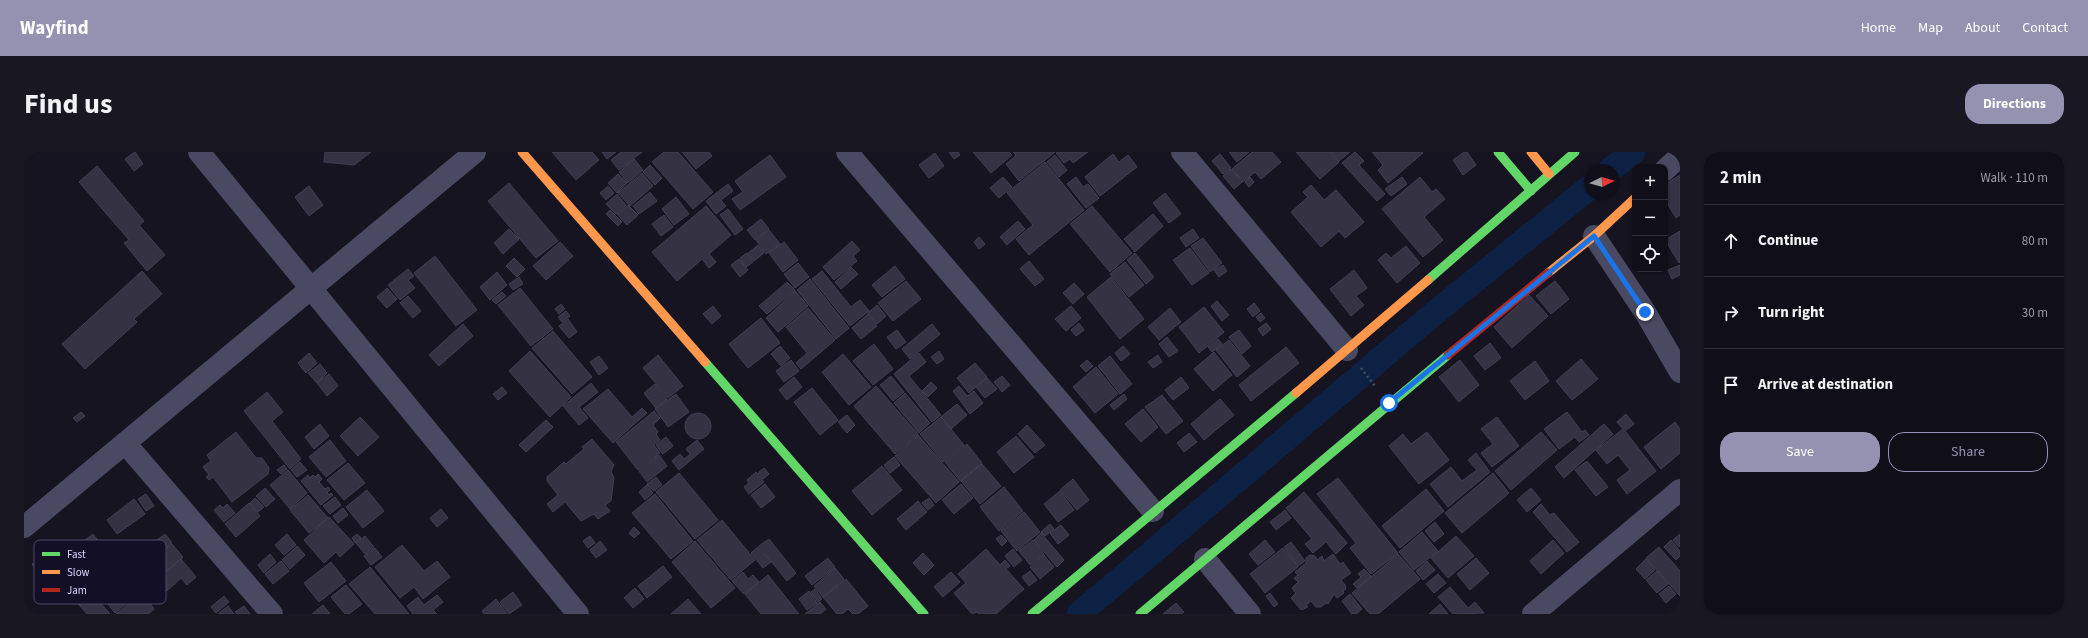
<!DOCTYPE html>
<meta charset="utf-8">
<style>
:root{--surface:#100f19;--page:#191822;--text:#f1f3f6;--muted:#9c9ca2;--line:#302f38;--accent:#9591b1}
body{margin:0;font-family:"Source Sans 3",sans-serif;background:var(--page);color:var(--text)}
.controls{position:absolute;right:12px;top:12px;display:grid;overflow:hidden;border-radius:8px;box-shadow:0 1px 3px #0004}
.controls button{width:36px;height:36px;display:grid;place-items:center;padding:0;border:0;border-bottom:1px solid var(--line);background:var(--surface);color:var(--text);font:20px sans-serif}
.compass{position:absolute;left:1560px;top:12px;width:36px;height:36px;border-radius:50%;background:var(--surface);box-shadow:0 1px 3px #0004;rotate:85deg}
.stop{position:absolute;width:12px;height:12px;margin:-9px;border:3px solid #1a73e8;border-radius:50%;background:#fff}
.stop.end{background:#1a73e8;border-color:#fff;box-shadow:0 1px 4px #0008}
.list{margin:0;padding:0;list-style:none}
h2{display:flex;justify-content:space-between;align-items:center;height:52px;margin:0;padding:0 16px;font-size:17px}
h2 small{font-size:13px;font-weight:400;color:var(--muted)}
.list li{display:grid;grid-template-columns:26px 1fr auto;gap:12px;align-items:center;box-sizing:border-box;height:72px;padding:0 16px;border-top:1px solid var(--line)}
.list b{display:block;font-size:15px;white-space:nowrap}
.list em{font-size:13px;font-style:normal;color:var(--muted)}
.actions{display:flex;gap:8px;padding:12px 16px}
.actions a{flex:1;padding:9px 0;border:1px solid var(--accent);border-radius:16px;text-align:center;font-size:14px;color:var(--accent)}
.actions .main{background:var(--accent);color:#fff}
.icon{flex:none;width:22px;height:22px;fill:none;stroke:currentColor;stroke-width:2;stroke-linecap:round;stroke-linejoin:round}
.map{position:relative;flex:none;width:1656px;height:462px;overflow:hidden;border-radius:16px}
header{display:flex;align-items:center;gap:24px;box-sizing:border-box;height:56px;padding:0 20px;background:var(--accent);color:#fff}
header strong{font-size:19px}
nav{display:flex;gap:22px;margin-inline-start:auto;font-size:14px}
.intro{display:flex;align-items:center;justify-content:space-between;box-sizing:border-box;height:96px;padding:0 24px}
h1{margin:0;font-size:28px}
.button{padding:10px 18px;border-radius:16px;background:var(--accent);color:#fff;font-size:14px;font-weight:700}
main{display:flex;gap:24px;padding:0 24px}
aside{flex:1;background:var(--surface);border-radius:16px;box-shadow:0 1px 3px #0004}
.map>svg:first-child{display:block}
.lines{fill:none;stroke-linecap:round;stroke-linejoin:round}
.canal{stroke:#0d2144;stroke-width:25}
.building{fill:#343243;stroke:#433f54}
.path{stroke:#44505f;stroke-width:2.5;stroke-dasharray:2 3;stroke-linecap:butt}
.street{stroke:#4a4962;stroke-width:22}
.fast{stroke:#63d668;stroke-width:9}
.slow{stroke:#ff974d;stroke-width:9}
.jam{stroke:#b3261e;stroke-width:9}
.route{stroke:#1a73e8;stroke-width:5}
.key{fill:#130f26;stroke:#4e4a67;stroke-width:1}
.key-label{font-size:11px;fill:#d9d4ff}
</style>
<header>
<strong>Wayfind</strong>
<nav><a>Home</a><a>Map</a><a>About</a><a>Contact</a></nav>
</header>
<div class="intro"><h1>Find us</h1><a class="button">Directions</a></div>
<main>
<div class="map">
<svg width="1656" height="462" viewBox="0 0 1656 462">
<rect width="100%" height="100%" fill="#161421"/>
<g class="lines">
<g class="canal">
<polyline points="1586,18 1609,0"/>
<polyline points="1055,462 1407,164 1566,35"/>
</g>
</g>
<g class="building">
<polygon points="111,0 119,12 110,19 101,7"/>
<polygon points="301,0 347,0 330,13 300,10"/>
<polygon points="528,0 568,0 575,8 552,28"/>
<polygon points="578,0 592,0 583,7"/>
<polygon points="597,0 618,0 595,18 587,8"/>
<polygon points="640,0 654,0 689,40 669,57 628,10"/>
<polygon points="658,0 685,0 688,4 672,17"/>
<polygon points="925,0 934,0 936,3 930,7"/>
<polygon points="949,0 985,0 988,3 967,21"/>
<polygon points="989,0 1031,0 995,29 982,12 992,3"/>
<polygon points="1034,0 1064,0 1049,11 1046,7 1040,11 1032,1"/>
<polygon points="1205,0 1225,0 1213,10"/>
<polygon points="1228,0 1248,0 1257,10 1237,27 1231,20 1219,30 1208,17"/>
<polygon points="1272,0 1306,0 1315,10 1296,27"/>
<polygon points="1307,0 1326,0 1315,9"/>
<polygon points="1331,0 1340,9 1335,13 1361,42 1353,49 1318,11"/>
<polygon points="1348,0 1398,0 1399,1 1364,31 1354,18 1359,13"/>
<polygon points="1440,0 1443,0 1452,13 1439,23 1429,8"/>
<polygon points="911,1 920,14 905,26 895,13"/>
<polygon points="1089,2 1095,10 1104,3 1113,15 1076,44 1061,25"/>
<polygon points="1196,2 1207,16 1199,22 1188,9"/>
<polygon points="746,3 762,25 716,58 708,47 719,40 711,29"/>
<polygon points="1031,3 1043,18 1035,25 1023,10"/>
<polygon points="610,7 619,18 604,31 595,20"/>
<polygon points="1021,10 1060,58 1005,103 992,87 1009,73 983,41"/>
<polygon points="626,13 638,26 631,33 619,20"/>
<polygon points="73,14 120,69 115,73 141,103 123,119 100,91 105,88 55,30"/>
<polygon points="1207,17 1218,30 1210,37 1199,24"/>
<polygon points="618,21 629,34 606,54 594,41"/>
<polygon points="594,22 603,31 593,41 584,31"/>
<polygon points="1656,23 1656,63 1652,66 1641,48 1641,32"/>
<polygon points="979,25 988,35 975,46 966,36"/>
<polygon points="1052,25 1059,35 1064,32 1075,46 1062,56 1043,32"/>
<polygon points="1226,25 1230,30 1225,35 1221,30"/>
<polygon points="1378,25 1383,32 1367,44 1361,37"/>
<polygon points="1396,25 1408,40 1412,37 1421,47 1400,65 1419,88 1399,105 1358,57"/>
<polygon points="485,31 534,89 512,106 464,49"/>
<polygon points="704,32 709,39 697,48 702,54 692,62 682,49"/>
<polygon points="1287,33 1300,48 1312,38 1340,70 1321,86 1315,79 1297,95 1267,60 1284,45 1279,40"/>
<polygon points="285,34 299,53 285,64 271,45"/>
<polygon points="584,34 590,41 582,48 576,41"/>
<polygon points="626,40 633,49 615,62 609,54"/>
<polygon points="1141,41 1157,62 1145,71 1129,51"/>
<polygon points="593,42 602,53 592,62 582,52"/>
<polygon points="652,45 665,62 650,73 638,57"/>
<polygon points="604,53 614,63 603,73 593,62"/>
<polygon points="682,54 707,83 685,102 692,110 685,116 678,107 653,129 628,100"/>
<polygon points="1068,54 1108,101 1086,120 1046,72"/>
<polygon points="704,57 719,77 711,83 696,63"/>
<polygon points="586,58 598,70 594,74 582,62"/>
<polygon points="1129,62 1139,74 1111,100 1100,87"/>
<polygon points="640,63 649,75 637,84 628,72"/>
<polygon points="737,67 745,77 731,88 723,78"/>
<polygon points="994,69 1001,77 983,93 976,85"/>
<polygon points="485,77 495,87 479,102 470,91"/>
<polygon points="1169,77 1175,86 1162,95 1156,86"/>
<polygon points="745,78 756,92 742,102 732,88"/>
<polygon points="1656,79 1656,110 1655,111 1641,88"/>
<polygon points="955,85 961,92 955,97 950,90"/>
<polygon points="1179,86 1198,111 1186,120 1167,94"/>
<polygon points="828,89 836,98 829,104 833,109 810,128 799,115"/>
<polygon points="536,90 549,104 522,128 509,114"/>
<polygon points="760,90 774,108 759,120 745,101"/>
<polygon points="734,93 740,101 730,109 724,101"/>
<polygon points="1382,94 1396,111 1373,131 1354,108 1362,101 1367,106"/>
<polygon points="1166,96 1185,121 1168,133 1149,108"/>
<polygon points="723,101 729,110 722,115 716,106"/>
<polygon points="1111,101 1130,125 1122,132 1103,108"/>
<polygon points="411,104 453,158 432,174 390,121"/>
<polygon points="490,106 501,117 493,125 482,114"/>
<polygon points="715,107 724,118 716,125 707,113"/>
<polygon points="1005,109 1020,127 1011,134 996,117"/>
<polygon points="1101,110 1120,133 1105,145 1086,122"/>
<polygon points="774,111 785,125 771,136 760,122"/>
<polygon points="1199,113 1203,119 1195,125 1190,118"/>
<polygon points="1656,113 1656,123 1648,127 1644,118"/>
<polygon points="871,114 881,127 858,145 848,133"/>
<polygon points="827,115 834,122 817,137 811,130"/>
<polygon points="384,117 390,124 384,128 391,136 376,148 364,133"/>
<polygon points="1330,118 1343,136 1332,144 1340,153 1327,164 1306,137"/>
<polygon points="118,119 138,142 110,167 113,170 61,217 38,192"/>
<polygon points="798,119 827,155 836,148 845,159 826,174 788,127"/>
<polygon points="473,120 483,133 466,148 456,135"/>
<polygon points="495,125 499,132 489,138 485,132"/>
<polygon points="1087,125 1120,167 1096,187 1063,145"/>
<polygon points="786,127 825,176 812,187 773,138"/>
<polygon points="882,129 897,147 869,169 854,151"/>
<polygon points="1531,129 1545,147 1527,162 1512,144"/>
<polygon points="763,130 771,138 743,162 735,154"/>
<polygon points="1050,131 1060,142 1049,152 1039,141"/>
<polygon points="363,136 373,147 363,156 353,145"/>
<polygon points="496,136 529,177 507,194 474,153"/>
<polygon points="771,139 784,154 754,180 742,166"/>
<polygon points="478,140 482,144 472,152 468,148"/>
<polygon points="1505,143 1524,164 1488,196 1470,175"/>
<polygon points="384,144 397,159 389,166 376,151"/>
<polygon points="1193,149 1205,163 1198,169 1187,154"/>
<polygon points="1230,151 1236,159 1229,165 1223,157"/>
<polygon points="537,152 541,157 535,162 531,157"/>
<polygon points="853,153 862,164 853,172 844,161"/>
<polygon points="689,154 697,164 688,172 679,162"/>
<polygon points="1047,154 1057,166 1042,179 1031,167"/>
<polygon points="1180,155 1200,180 1175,201 1155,175"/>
<polygon points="784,156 811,188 777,217 772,211 783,201 762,175"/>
<polygon points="1146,156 1157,170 1135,188 1124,175"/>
<polygon points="542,159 546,164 538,170 534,165"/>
<polygon points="1237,161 1241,166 1236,170 1232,165"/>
<polygon points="844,162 853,174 837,187 828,176"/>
<polygon points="737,166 756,191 724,216 705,192"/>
<polygon points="544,167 553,180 545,186 535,174"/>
<polygon points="1055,171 1060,178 1052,184 1047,178"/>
<polygon points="1242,171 1247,177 1239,184 1234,177"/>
<polygon points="439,172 449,184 415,214 405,203"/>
<polygon points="908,172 916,182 886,207 878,197"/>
<polygon points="873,178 882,190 872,197 863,185"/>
<polygon points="1215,178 1227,194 1218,202 1205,185"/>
<polygon points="529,179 568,225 548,242 508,196"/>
<polygon points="1143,185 1154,199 1145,205 1135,192"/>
<polygon points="1194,187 1198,192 1188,200 1184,195"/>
<polygon points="1205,188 1226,214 1213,225 1192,198"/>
<polygon points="1466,191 1477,206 1461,218 1450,204"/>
<polygon points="850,192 869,217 849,233 829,209"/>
<polygon points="756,194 766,206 757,214 747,202"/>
<polygon points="1099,194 1106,202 1097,209 1091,201"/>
<polygon points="1262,195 1275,211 1227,249 1215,233"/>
<polygon points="506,199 547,245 526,265 485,219"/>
<polygon points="915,199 920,207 913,212 907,205"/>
<polygon points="1190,200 1208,223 1189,239 1170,217"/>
<polygon points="285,201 293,211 282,221 274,211"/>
<polygon points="895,201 902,210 885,224 917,263 908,270 870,222"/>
<polygon points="819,202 847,235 825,253 798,220"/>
<polygon points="634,203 659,234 644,246 619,216"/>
<polygon points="1134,203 1138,210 1129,216 1124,210"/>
<polygon points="575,204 584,216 575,223 566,210"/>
<polygon points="1086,204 1108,232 1096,242 1074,214"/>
<polygon points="1557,207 1574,227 1548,248 1532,229"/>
<polygon points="767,208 775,219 760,230 752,219"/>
<polygon points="1063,208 1069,214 1062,220 1056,214"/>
<polygon points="1436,208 1455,233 1435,250 1415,225"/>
<polygon points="1511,209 1525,229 1501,248 1486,229"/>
<polygon points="951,211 963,225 945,241 933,226"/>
<polygon points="296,212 303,221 293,231 284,221"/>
<polygon points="1072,215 1094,242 1071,261 1049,235"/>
<polygon points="305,222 314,234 303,244 293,231"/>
<polygon points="867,224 880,240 869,249 856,233"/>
<polygon points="978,224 986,233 978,240 970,230"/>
<polygon points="770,225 778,235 763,248 755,238"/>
<polygon points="1157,225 1165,236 1149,248 1141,238"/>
<polygon points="963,226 973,237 961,246 952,235"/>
<polygon points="907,230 913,236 904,245 898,239"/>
<polygon points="567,231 574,240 555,255 564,266 555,273 539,254"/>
<polygon points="631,232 643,247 632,256 620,241"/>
<polygon points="852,234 894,282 871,302 830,254"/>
<polygon points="935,234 943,244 950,239 959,251 946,262 929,239"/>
<polygon points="478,235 483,241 474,248 469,242"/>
<polygon points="788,236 814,268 796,283 770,250"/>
<polygon points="584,237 608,265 618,256 623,261 589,291 559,257"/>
<polygon points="243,240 259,260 248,269 277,307 266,317 220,259"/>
<polygon points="881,241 906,271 895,281 870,251"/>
<polygon points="652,242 665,260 644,275 631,257"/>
<polygon points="1100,242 1103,247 1090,258 1086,253"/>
<polygon points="1138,243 1159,269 1142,282 1121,255"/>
<polygon points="1196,247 1210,263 1180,288 1167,272"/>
<polygon points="933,252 943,263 927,277 917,265"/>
<polygon points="1119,257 1134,275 1117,290 1101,272"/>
<polygon points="630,259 636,266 629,273 634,280 632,282 636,288 630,293 636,301 614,318 592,290"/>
<polygon points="57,260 61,264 53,270 49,266"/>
<polygon points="1543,260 1558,280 1561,278 1565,283 1555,290 1551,285 1535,297 1520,277"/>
<circle cx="674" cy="274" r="13"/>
<polygon points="1602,262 1610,272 1601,279 1632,319 1603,342 1593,328 1606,318 1594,303 1583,312 1572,298 1599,277 1593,270"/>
<polygon points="823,263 831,273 823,281 814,270"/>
<polygon points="336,265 355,285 334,304 316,284"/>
<polygon points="917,265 940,293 919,310 896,282"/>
<polygon points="1473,265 1495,294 1468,315 1457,301 1469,292 1457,277"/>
<polygon points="522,268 529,275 502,300 495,293"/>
<polygon points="1651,270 1656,277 1656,301 1637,317 1620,295"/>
<polygon points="296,272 305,284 290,297 281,285"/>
<polygon points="1580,272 1589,282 1540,326 1531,315"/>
<polygon points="1003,273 1021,293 1011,301 994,282"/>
<polygon points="212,280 232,306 238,306 245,316 244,322 208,350 189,325 185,328 182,325 185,323 179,315 187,309 183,303"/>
<polygon points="1403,280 1425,308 1395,332 1365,294 1379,282 1387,292"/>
<polygon points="1517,280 1533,298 1487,338 1471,319"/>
<polygon points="1165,281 1173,290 1160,300 1153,291"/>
<polygon points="894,283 935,330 912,351 871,304"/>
<polygon points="992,284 1010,305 990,321 973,300"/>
<polygon points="642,285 649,294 639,302 632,293"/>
<polygon points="568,287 590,313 587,319 590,326 587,349 581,353 586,359 574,367 570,362 557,369 541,350 529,360 523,352 534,343 523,329 523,325 540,310 542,312 560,297 558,295"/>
<polygon points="306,288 322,309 302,325 285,305"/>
<polygon points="673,288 680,297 655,318 648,309 656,302 660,307 666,302 662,297"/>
<polygon points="943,292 958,311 936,329 921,310"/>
<polygon points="1452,301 1466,320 1424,355 1406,332 1427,315 1438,329 1453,318 1444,308"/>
<polygon points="635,303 643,314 623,330 615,319"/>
<polygon points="870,305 876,313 866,321 860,313"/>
<polygon points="1563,309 1584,335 1572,344 1551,318"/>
<polygon points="276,310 283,318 273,325 267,318"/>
<polygon points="324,311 341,331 320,348 303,328"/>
<polygon points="958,312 977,334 956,352 937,329"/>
<polygon points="260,313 263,317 257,322 253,318"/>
<polygon points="858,314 878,338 848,363 828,339"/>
<polygon points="740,316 745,322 739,327 734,321"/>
<polygon points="264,318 283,341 266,357 246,333"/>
<polygon points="732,320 740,330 725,342 720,335 725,331 723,328"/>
<polygon points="655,321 694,368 671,387 632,340"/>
<polygon points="1469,321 1485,341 1438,381 1421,361"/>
<polygon points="294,322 298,327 295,330 301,337 304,335 306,338 303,340 305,343 307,341 309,343 297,353 277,329 284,323 286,326 289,323 291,325"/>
<polygon points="632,325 638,333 630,339 623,332"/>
<polygon points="1314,326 1374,401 1347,422 1326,396 1332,391 1293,342"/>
<polygon points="1049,327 1065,348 1053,358 1036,338"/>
<polygon points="741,332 751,345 737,356 727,343"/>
<polygon points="937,332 949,346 930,362 918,348"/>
<polygon points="623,333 629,341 621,348 615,340"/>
<polygon points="980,335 999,359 975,379 956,355"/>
<polygon points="241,336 251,347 242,355 232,344"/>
<polygon points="1507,336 1517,348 1503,360 1493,348"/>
<polygon points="1402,337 1420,359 1376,396 1358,374"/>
<polygon points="343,338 360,359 339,376 322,355"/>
<polygon points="1036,339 1050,358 1034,370 1020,352"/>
<polygon points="1280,340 1323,391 1312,402 1302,390 1289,401 1281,392 1288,387 1262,356"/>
<polygon points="122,342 130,354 122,359 114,347"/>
<polygon points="631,342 669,389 647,407 608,361"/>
<polygon points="284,343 304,366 285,381 266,358"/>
<polygon points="311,345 317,353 306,362 299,354"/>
<polygon points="231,346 240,355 234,360 226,351"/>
<polygon points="905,346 910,353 904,358 898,351"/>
<polygon points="110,347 121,362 93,382 83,368"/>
<polygon points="894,349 903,360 882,378 873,367"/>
<polygon points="225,351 236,364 212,385 201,372"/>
<polygon points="203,352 211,361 200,370 190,358 196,353 199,356"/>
<polygon points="1517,352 1526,363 1530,361 1555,390 1543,400 1509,360"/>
<polygon points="319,356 324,363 314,371 309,364"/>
<polygon points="417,357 424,366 413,375 406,366"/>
<polygon points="1261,358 1267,366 1252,378 1246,370"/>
<polygon points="1000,360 1016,380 993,399 977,379"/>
<polygon points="305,365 330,392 316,405 312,400 300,411 280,388"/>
<polygon points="698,368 731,408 707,428 673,388"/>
<polygon points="1411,370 1420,382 1410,390 1401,379"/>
<polygon points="1026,372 1030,377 1021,384 1017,380"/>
<polygon points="1037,373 1045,383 1034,392 1026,381"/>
<polygon points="610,375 616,381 610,386 605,381"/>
<polygon points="1398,380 1414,399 1390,418 1375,400"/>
<polygon points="1017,381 1040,408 1033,415 1010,388"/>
<polygon points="69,382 79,395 52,416 42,402"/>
<polygon points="141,382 148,391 140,397 133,388"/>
<polygon points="263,382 272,393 260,403 251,393"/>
<polygon points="333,382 337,386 331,391 328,386"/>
<polygon points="1656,382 1656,394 1655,395 1649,388"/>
<polygon points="977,383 983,389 978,394 972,387"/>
<polygon points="341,384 350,395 341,402 332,391"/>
<polygon points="566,384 571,391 564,396 559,389"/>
<polygon points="1432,384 1450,404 1424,426 1407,406"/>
<polygon points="745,387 772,421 763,429 735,394"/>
<polygon points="1009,388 1020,402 1006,413 995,399"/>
<polygon points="1241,388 1251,400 1234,413 1225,402"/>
<polygon points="1529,388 1540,401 1517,422 1506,409"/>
<polygon points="1647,388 1656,399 1656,404 1652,408 1640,395"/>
<polygon points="576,389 583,398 572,406 566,398"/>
<polygon points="671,389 711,436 687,456 648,410"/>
<polygon points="1267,390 1281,409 1274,414 1260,395"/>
<polygon points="148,392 159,405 91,461 80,447"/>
<polygon points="34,393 42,404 16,423 8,412"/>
<polygon points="378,393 400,419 413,409 426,425 399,447 390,435 376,446 351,415"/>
<polygon points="273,394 281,403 266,417 258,408"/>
<polygon points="734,395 747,410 739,416 727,401"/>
<polygon points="1635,395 1656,419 1656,444 1622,406"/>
<polygon points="351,396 358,405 347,413 340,404"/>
<polygon points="1259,396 1274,415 1241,441 1226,422"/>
<polygon points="962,397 976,413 981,408 986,414 982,417 1000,437 972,462 955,462 953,460 948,462 930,441 942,431 934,422"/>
<polygon points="989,397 998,408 990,415 981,404"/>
<polygon points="899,401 910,413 900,423 889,411"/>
<polygon points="246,402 252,410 240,421 234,413"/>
<polygon points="1309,402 1316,412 1319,410 1327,421 1317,428 1321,433 1322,437 1319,439 1320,441 1313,446 1310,442 1304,452 1302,451 1297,455 1292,455 1287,449 1282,453 1284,455 1277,458 1267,446 1272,441 1268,436 1274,430 1270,426 1274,423 1271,420 1282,411 1282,406 1286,403 1291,404 1293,408 1298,404 1300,409"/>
<polygon points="1374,402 1396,427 1354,462 1346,462 1328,441"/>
<polygon points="1020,403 1030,415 1016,427 1006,415"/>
<polygon points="804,406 811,415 788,433 781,424"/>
<polygon points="1452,406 1465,421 1446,438 1433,422"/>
<polygon points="157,407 172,425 163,433 157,426 132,449 122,437"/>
<polygon points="1622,407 1631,418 1621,427 1612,417"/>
<polygon points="257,409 265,419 249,432 241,422"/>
<polygon points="1403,409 1411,418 1399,428 1392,419"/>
<polygon points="307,410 322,429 295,450 280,431"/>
<polygon points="639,414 648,425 623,446 614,434"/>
<polygon points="346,415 385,462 351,462 325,432"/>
<polygon points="811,416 820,427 799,445 790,434"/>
<polygon points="1340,417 1347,424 1333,436 1329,432 1337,425 1334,422"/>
<polygon points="1006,419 1013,428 1005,434 998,425"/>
<polygon points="1633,419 1644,432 1633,441 1622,428"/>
<polygon points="719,420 724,427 729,423 735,430 720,442 708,429"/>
<polygon points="927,420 936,430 919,445 910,435"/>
<polygon points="1414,422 1422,431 1410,441 1402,432"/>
<polygon points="744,423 775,462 737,462 721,442"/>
<polygon points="822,427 844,454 834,462 829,462 824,457 818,462 813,462 799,445"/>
<polygon points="322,433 338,452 325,462 321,462 307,445"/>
<polygon points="1645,434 1652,442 1642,451 1635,442"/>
<polygon points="1426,435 1444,456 1451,450 1460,461 1429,462 1414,445"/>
<polygon points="64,436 86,462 63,462 50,447"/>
<polygon points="611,436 620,447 609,456 600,446"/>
<polygon points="791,437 798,447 794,450 787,440"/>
<polygon points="785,439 793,451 783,458 775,447"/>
<polygon points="489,440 498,453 485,462 476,450"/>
<polygon points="118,441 130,457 124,462 92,462"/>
<polygon points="1246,441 1254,452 1250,455 1242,444"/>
<polygon points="1326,442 1338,457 1332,462 1328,462 1318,449"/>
<polygon points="413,443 419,450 409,458 413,462 389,462 383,454 394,445 400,453"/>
<polygon points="200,444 205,450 192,461 187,455"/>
<polygon points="472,447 483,462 460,462 458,459"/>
<polygon points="664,447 677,462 647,462"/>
<polygon points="796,450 802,457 796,462 781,462"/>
<polygon points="1152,451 1160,460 1157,462 1139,462"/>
<polygon points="1416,452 1424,462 1405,462"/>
<polygon points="299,453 306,462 288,462"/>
<polygon points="204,454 210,462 194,462"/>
<polygon points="220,454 226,462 213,462 211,460"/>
</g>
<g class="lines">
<polyline class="path" points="1337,216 1351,234"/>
<g class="street">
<polyline points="175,0 554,462"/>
<polyline points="823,0 1129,359"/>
<polyline points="1158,0 1323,198"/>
<polyline points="1641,18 1656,4"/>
<polyline points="1570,84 1621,160 1656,220"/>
<polyline points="101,291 248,462"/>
<polyline points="0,375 451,0"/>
<polyline points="1181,407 1226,462"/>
<polyline points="1509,462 1656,338"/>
</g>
<g class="fast">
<polyline points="1474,0 1507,39"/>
<polyline points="1404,128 1551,0"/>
<polyline points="681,210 900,462"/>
<polyline points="1008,462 1272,241"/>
<polyline points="1116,462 1424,203"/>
</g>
<g class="slow">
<polyline points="498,0 681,210"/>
<polyline points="1507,0 1525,22"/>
<polyline points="1524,121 1570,84 1611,46"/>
<polyline points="1272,241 1404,128"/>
</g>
<polyline class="jam" points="1424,203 1524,121"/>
</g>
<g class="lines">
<polyline class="route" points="1365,251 1570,84 1621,160"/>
</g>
<rect x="10" y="388" width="132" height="64" rx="6" class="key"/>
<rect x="18" y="400" width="18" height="4" fill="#63d668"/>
<rect x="18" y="418" width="18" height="4" fill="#ff974d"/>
<rect x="18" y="436" width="18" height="4" fill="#b3261e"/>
<g class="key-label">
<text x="43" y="406">Fast</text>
<text x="43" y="424">Slow</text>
<text x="43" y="442">Jam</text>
</g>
</svg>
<div class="controls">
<button>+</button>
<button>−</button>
<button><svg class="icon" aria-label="locate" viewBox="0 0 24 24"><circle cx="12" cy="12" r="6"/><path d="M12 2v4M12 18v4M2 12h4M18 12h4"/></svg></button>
</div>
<svg class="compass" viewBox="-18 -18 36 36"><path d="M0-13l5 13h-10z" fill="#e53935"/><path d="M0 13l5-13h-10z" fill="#9c9ca2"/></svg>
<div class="stop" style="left:1365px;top:251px"></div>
<div class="stop end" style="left:1621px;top:160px"></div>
</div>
<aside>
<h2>2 min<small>Walk · 110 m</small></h2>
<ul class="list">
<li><svg class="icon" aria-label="ahead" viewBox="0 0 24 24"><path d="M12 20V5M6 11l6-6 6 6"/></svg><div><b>Continue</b></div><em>80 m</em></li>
<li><svg class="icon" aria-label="right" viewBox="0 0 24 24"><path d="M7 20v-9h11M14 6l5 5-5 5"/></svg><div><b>Turn right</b></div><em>30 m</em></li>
<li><svg class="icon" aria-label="arrive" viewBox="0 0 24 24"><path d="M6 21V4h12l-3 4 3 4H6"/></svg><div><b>Arrive at destination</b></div></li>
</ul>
<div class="actions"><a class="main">Save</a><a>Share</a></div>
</aside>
</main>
